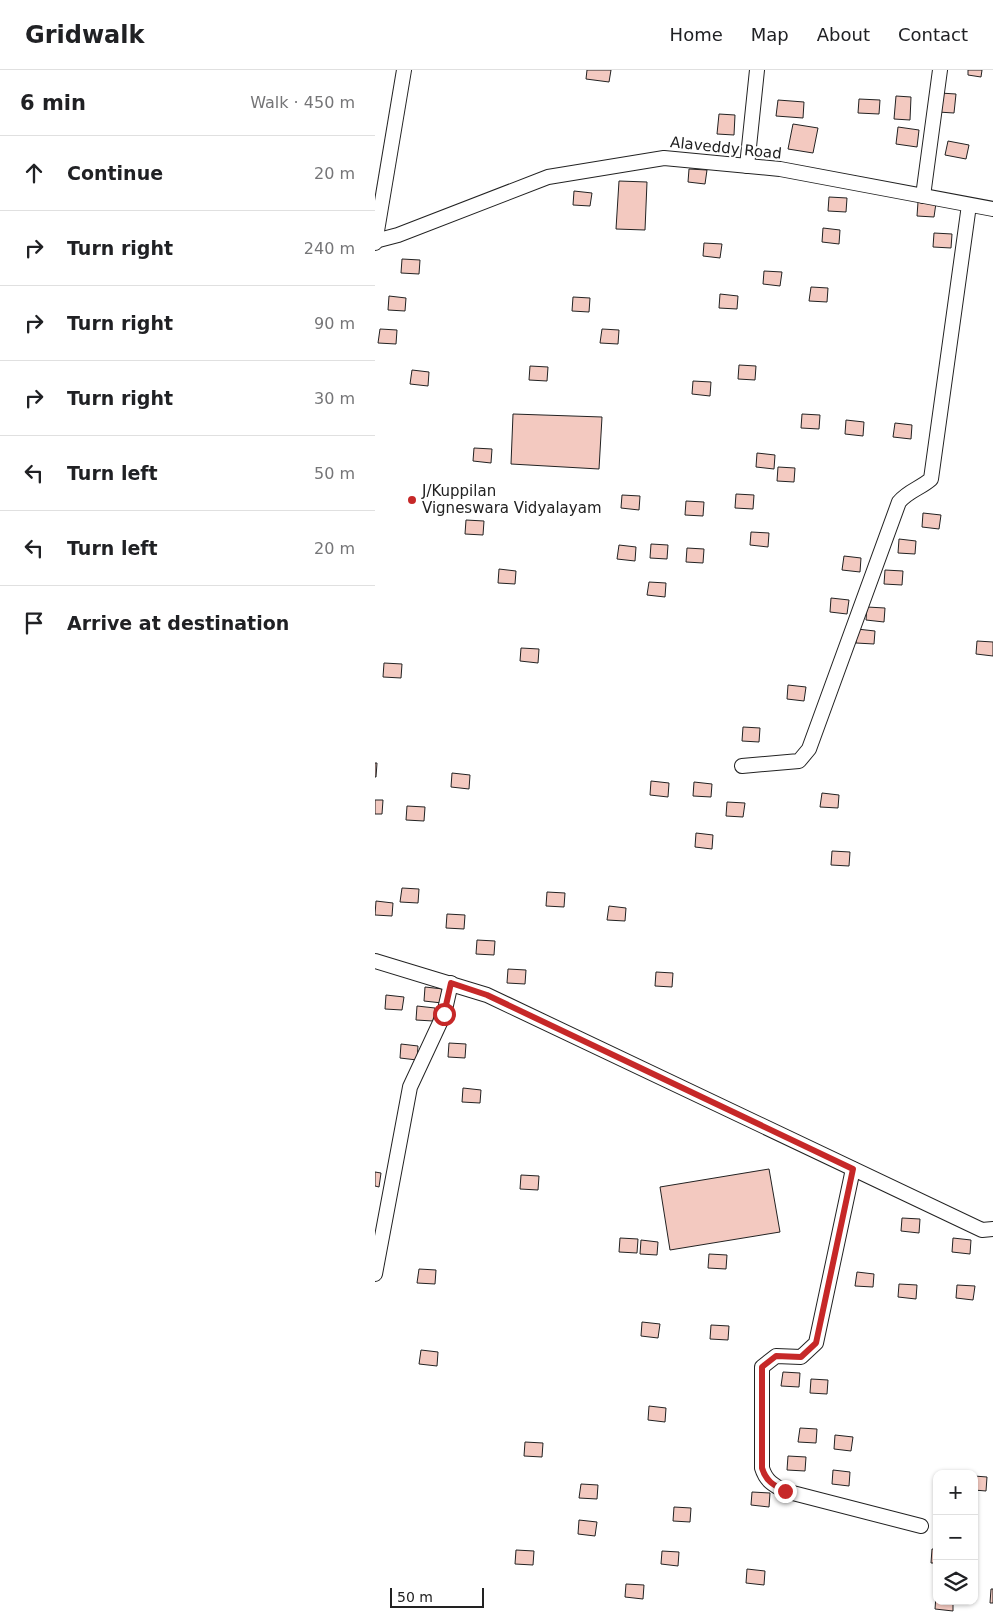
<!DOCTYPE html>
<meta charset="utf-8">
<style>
:root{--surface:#fff;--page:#f6f6f6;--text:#202124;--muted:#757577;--line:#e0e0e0}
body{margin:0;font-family:"DejaVu Sans",sans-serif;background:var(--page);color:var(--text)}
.controls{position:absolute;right:15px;bottom:15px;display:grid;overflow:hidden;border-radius:10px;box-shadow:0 1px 4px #0004}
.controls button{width:45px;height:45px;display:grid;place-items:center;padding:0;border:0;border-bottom:1px solid var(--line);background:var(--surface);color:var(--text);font:25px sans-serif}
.scale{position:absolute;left:15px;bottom:12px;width:94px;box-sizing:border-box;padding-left:5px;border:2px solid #222;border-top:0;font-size:14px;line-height:18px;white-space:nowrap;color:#222;-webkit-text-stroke:4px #fff;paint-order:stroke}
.stop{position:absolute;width:15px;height:15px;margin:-11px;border:4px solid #c62828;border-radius:50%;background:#fff}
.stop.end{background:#c62828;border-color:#fff;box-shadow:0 1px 5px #0008}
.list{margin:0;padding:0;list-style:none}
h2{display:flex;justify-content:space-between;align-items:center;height:65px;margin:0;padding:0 20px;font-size:21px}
h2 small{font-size:16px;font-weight:400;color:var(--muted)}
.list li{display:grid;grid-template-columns:32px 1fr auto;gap:15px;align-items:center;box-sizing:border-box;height:75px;padding:0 20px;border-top:1px solid var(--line)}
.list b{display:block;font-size:19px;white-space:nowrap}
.list em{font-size:16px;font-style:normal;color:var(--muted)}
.icon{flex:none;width:28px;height:28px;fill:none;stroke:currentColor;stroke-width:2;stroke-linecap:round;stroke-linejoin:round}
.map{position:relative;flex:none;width:618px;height:1550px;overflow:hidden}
header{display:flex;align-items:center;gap:30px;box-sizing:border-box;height:70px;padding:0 25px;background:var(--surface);border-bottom:1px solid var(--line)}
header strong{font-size:24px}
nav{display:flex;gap:28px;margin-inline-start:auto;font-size:18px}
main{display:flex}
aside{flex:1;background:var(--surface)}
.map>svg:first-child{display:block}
.building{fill:#f3c9c0;stroke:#222}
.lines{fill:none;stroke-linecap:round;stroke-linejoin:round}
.minor-casing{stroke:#222;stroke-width:16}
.minor{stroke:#fff;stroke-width:14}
.route{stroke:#c62828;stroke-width:6}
.poi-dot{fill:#c62828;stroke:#fff;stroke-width:2}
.labels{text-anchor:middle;stroke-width:4;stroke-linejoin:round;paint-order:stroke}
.street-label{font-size:15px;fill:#222;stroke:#fff}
.poi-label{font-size:15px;fill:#222;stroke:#fff;text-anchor:start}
</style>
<header>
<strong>Gridwalk</strong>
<nav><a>Home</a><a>Map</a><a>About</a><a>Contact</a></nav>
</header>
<main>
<aside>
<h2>6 min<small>Walk · 450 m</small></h2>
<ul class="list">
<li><svg class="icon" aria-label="ahead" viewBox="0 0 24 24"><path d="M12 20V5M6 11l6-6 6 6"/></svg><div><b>Continue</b></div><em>20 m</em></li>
<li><svg class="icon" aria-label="right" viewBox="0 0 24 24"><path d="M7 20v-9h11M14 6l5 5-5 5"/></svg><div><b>Turn right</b></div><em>240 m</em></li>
<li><svg class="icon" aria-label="right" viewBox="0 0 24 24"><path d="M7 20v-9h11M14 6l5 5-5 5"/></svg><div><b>Turn right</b></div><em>90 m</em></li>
<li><svg class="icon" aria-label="right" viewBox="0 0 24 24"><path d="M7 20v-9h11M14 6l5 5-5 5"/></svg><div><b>Turn right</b></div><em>30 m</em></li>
<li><svg class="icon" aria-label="left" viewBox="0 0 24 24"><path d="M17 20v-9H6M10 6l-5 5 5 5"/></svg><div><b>Turn left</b></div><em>50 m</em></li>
<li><svg class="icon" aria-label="left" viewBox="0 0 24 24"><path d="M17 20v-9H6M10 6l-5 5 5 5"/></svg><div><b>Turn left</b></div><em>20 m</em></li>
<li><svg class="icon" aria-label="arrive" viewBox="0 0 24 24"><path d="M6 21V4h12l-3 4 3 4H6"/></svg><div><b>Arrive at destination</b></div></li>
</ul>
</aside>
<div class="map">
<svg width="618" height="1550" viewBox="0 0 618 1550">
<rect width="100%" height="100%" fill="#fff"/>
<g class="building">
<polygon points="212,0 236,0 234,12 211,9"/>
<polygon points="593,0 607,0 606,7 593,5"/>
<polygon points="565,23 581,24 579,43 563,42"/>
<polygon points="521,26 536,27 535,50 519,49"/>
<polygon points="484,29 505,30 504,44 483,43"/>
<polygon points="403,30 429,32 428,48 401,46"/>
<polygon points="344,44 360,45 359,65 342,64"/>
<polygon points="418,54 443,58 438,83 413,79"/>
<polygon points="523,57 544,60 542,77 521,74"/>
<polygon points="573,71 594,75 591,89 570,85"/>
<polygon points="314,99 332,100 330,114 313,112"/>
<polygon points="244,111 272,112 270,160 241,159"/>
<polygon points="199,121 217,123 215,136 198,135"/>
<polygon points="454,127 472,128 471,142 453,141"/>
<polygon points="543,132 561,133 559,147 542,146"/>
<polygon points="448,158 465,160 464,174 447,172"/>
<polygon points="559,163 577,164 576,178 558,177"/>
<polygon points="329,173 347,174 345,188 328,186"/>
<polygon points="27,189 45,190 44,204 26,203"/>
<polygon points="389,201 407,202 405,216 388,214"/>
<polygon points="436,217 453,218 452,232 434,231"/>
<polygon points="345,224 363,226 362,239 344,238"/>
<polygon points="14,226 31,228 30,241 13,240"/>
<polygon points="198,227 215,228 214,242 197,241"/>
<polygon points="5,259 22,260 21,274 3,273"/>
<polygon points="227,259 244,260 243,274 225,273"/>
<polygon points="364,295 381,296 380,310 363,309"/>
<polygon points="155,296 173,297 172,311 154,310"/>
<polygon points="37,300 54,302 53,316 35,314"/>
<polygon points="318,311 336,312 335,326 317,324"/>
<polygon points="138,344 227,347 224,399 136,394"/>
<polygon points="427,344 445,345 444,359 426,358"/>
<polygon points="471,350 489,352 488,366 470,364"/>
<polygon points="520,353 537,355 536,369 518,367"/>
<polygon points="99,378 117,379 116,393 98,391"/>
<polygon points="382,383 400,385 399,399 381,397"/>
<polygon points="403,397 420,398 419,412 402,411"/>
<polygon points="361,424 379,425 378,439 360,438"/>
<polygon points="247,425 265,426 264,440 246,438"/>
<polygon points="311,431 329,432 328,446 310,445"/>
<polygon points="548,443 566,445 564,459 547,457"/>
<polygon points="91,450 109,451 108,465 90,464"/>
<polygon points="376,462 394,463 393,477 375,475"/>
<polygon points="524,469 541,471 540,484 523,483"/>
<polygon points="276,474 293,475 292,489 275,488"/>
<polygon points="244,475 261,477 260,491 242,489"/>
<polygon points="312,478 329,479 328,493 311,492"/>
<polygon points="469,486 486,488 485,502 467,500"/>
<polygon points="124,499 141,501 140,514 123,513"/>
<polygon points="510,500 528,501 527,515 509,514"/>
<polygon points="274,512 291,513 290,527 272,525"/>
<polygon points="456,528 474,530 472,544 455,542"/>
<polygon points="492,537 510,538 509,552 491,550"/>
<polygon points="482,559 500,561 499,574 481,573"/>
<polygon points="602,571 618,572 618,586 601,584"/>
<polygon points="146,578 164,579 163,593 145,591"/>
<polygon points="9,593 27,594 26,608 8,607"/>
<polygon points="413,615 431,617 429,631 412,629"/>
<polygon points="368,657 385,658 384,672 367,671"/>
<polygon points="0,693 2,693 1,707 0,707"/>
<polygon points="77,703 95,705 94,719 76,717"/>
<polygon points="276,711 294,713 293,727 275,725"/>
<polygon points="319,712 337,714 336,727 318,726"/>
<polygon points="447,723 464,725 463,738 445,737"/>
<polygon points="0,730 8,730 7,744 0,744"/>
<polygon points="352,732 370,733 368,747 351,746"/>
<polygon points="32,736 50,737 49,751 31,750"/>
<polygon points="321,763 338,765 337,779 320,777"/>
<polygon points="457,781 475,782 474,796 456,795"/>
<polygon points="27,818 44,819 43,833 25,832"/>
<polygon points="172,822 190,823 189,837 171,836"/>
<polygon points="1,831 18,833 17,846 0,845"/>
<polygon points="234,836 251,838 250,851 232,850"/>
<polygon points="72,844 90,845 89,859 71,858"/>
<polygon points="102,870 120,871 119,885 101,884"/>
<polygon points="133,899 151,900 150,914 132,913"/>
<polygon points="281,902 298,903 297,917 280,916"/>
<polygon points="50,917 68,919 67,933 49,931"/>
<polygon points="11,925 29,927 27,940 10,939"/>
<polygon points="42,936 60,938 58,951 41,950"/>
<polygon points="74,973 91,974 90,988 73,987"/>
<polygon points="26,974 43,976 42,990 25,988"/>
<polygon points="88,1018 106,1020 105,1033 87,1032"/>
<polygon points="394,1099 405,1162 295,1180 285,1117"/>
<polygon points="0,1102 6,1103 4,1117 0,1116"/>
<polygon points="146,1105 164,1106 163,1120 145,1119"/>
<polygon points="527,1148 545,1149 544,1163 526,1161"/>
<polygon points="245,1168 263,1169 262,1183 244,1182"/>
<polygon points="578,1168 596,1170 595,1184 577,1182"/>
<polygon points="266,1170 283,1172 282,1185 265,1184"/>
<polygon points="334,1184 352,1185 351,1199 333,1198"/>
<polygon points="44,1199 61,1200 60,1214 42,1213"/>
<polygon points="482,1202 499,1204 498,1217 480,1216"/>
<polygon points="524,1214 542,1215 541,1229 523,1227"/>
<polygon points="582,1215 600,1216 598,1230 581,1228"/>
<polygon points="267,1252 285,1254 283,1268 266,1266"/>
<polygon points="336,1255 354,1256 353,1270 335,1269"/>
<polygon points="46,1280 63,1282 62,1296 44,1294"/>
<polygon points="408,1302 425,1303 424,1317 406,1316"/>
<polygon points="436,1309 453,1310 452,1324 435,1323"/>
<polygon points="274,1336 291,1338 290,1352 273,1350"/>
<polygon points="425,1358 442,1359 441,1373 423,1372"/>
<polygon points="460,1365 478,1367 476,1381 459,1379"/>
<polygon points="150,1372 168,1373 167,1387 149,1386"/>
<polygon points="413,1386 431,1387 430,1401 412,1400"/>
<polygon points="458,1400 475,1402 474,1416 457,1414"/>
<polygon points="599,1406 612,1407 611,1421 599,1420"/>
<polygon points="206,1414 223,1415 222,1429 204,1428"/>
<polygon points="377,1422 395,1423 394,1437 376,1435"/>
<polygon points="299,1437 316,1438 315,1452 298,1451"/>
<polygon points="204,1450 222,1452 220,1466 203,1464"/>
<polygon points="557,1479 562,1479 562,1493 556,1493"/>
<polygon points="141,1480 159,1481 158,1495 140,1494"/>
<polygon points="287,1481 304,1482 303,1496 286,1494"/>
<polygon points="372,1499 390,1501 389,1515 371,1513"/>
<polygon points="251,1514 269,1515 268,1529 250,1527"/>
<polygon points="616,1519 618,1519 618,1533 615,1533"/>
<polygon points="561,1526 562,1531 578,1531 578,1541 560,1539"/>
</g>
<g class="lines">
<g class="minor-casing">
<g id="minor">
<polyline points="372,96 382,0"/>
<polyline points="548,126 565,0"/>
<polyline points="0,171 23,165 173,107 289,88 405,99 618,139"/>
<polyline points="0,173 29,0"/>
<path d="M 367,696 L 424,691 L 434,679 L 524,432 C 533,421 546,418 556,409 L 594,135"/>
<polyline points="0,891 112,925 607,1160 618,1159"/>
<path d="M 478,1099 L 441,1273 L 426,1287 L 401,1286 L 387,1297 L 387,1398 C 391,1411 398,1415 410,1421 L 546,1456"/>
<polyline points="0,1204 35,1017 69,944 76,913"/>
</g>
</g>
<use href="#minor" class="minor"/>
</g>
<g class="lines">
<path class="route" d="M 69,944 L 76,913 L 112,925 L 478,1099 L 441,1273 L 426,1287 L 401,1286 L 387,1297 L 387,1398 C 391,1411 398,1415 410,1421"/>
</g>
<circle class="poi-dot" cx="37" cy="430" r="5"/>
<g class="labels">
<g class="street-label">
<text transform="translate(351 78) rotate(6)" y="5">Alaveddy Road</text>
</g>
<g class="poi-label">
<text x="47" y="426">J/Kuppilan<tspan x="47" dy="17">Vigneswara Vidyalayam</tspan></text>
</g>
</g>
</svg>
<div class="controls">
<button>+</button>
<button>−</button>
<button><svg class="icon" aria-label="layers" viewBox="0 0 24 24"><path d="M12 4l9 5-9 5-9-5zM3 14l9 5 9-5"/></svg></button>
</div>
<div class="scale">50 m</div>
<div class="stop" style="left:69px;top:944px"></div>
<div class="stop end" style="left:410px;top:1421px"></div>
</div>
</main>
